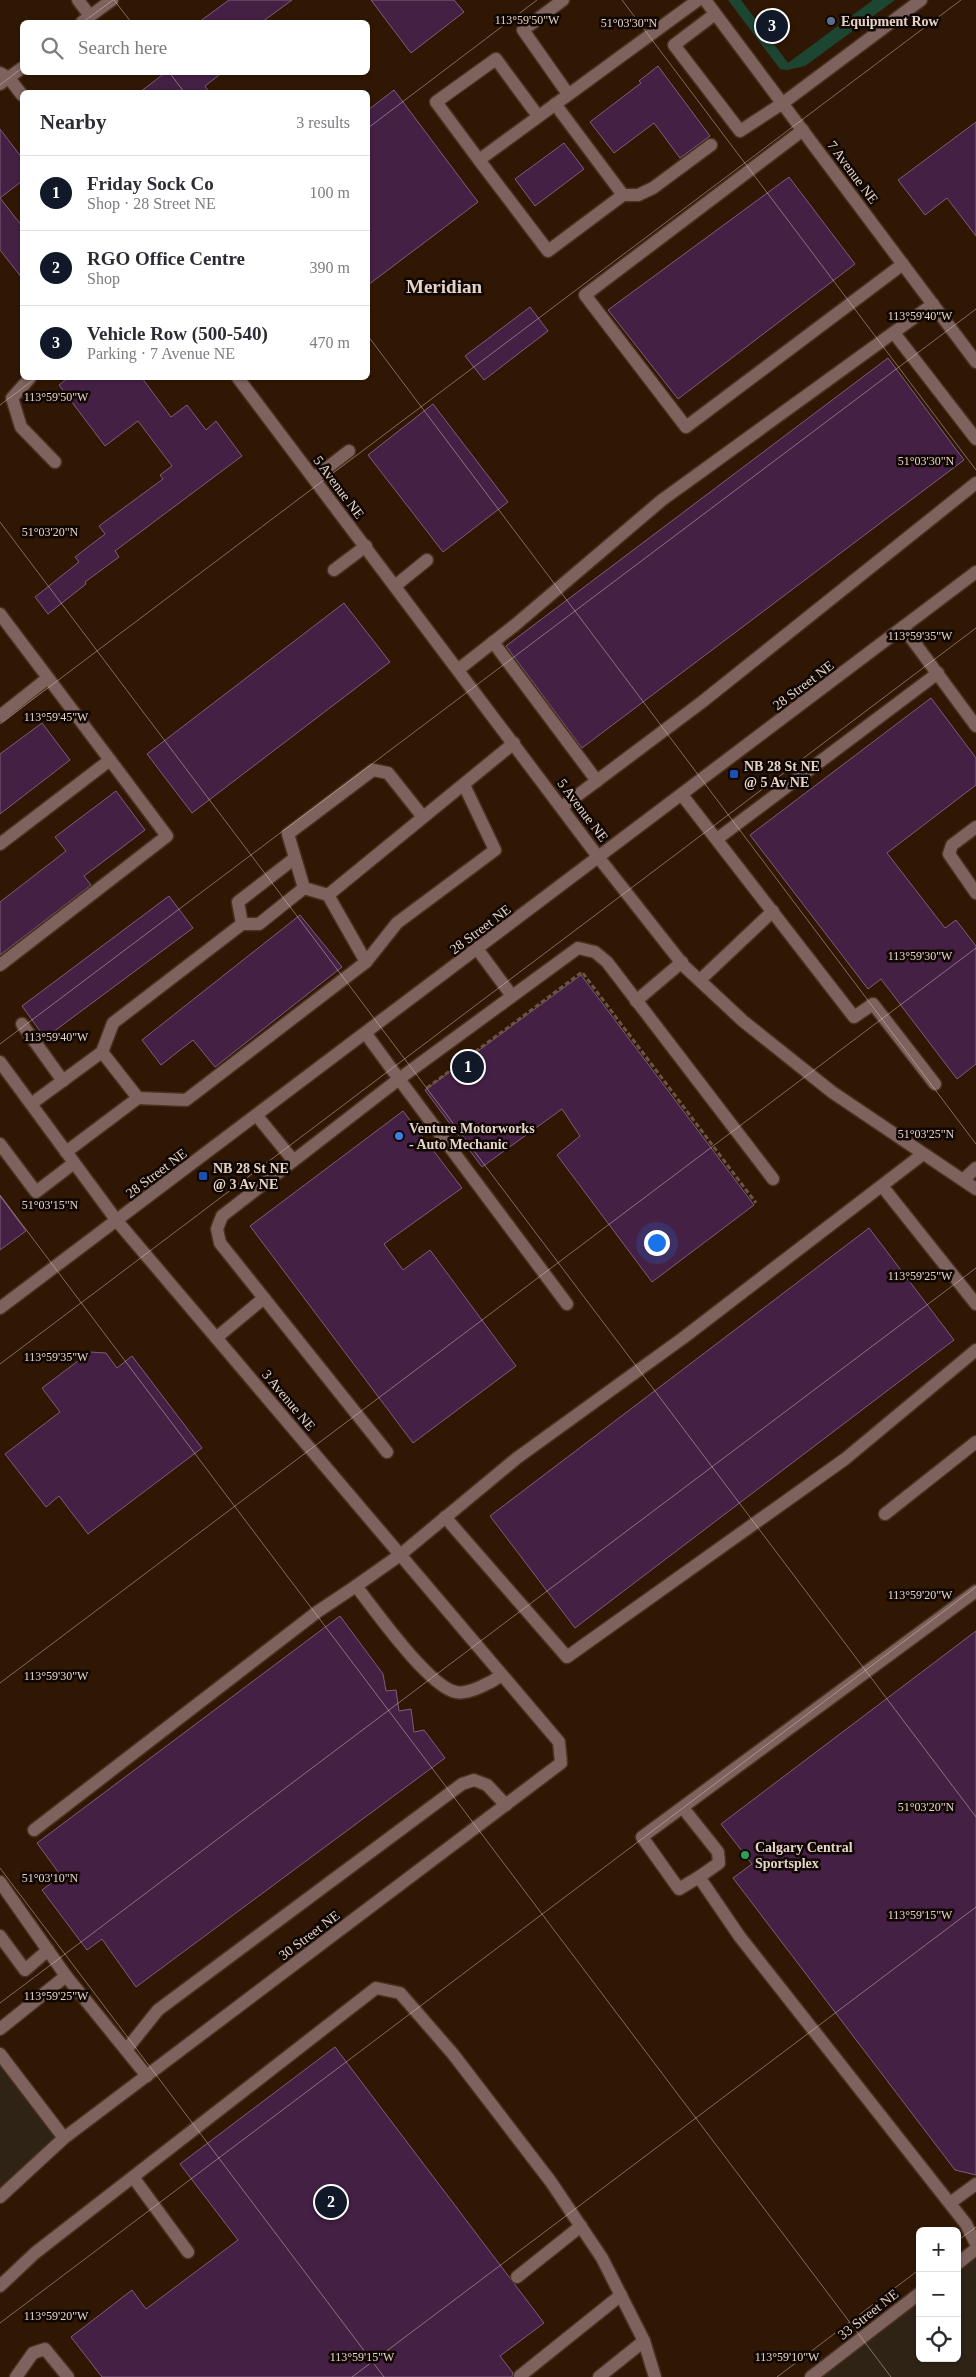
<!DOCTYPE html>
<meta charset="utf-8">
<style>
:root{--surface:#fff;--page:#f2f2f3;--text:#2b2b33;--muted:#7c7c81;--line:#e1e1e2;--accent:#111827}
body{margin:0;font-family:"Times New Roman",serif;background:var(--page);color:var(--text)}
.controls{position:absolute;right:15px;bottom:15px;display:grid;overflow:hidden;border-radius:8px;box-shadow:0 1px 4px #0004}
.controls button{width:45px;height:45px;display:grid;place-items:center;padding:0;border:0;border-bottom:1px solid var(--line);background:var(--surface);color:var(--text);font:25px sans-serif}
.you{position:absolute;left:656px;top:1242px;width:18px;height:18px;margin:-12px;border:4px solid #fff;border-radius:50%;background:#1a73e8;box-shadow:0 0 0 8px #1a73e833}
.badge{display:grid;place-items:center;width:32px;height:32px;border-radius:50%;background:var(--accent);color:#fff;font-size:16px;font-weight:700}
.pin{position:absolute;translate:-50% -50%;border:2px solid #fff;box-shadow:0 1px 5px #0006}
.list{margin:0;padding:0;list-style:none}
h2{display:flex;justify-content:space-between;align-items:center;height:65px;margin:0;padding:0 20px;font-size:21px}
h2 small{font-size:16px;font-weight:400;color:var(--muted)}
.list li{display:grid;grid-template-columns:32px 1fr auto;gap:15px;align-items:center;box-sizing:border-box;height:75px;padding:0 20px;border-top:1px solid var(--line)}
.list b{display:block;font-size:19px;white-space:nowrap}
.list p{margin:0;font-size:16px;white-space:nowrap;color:var(--muted)}
.list em{font-size:16px;font-style:normal;color:var(--muted)}
.icon{flex:none;width:28px;height:28px;fill:none;stroke:currentColor;stroke-width:2;stroke-linecap:round;stroke-linejoin:round}
.map{position:relative;flex:none;width:976px;height:2377px;overflow:hidden}
.search{position:absolute;background:var(--surface);box-shadow:0 1px 4px #0004;left:20px;top:20px;width:350px;height:55px;display:flex;align-items:center;gap:12px;box-sizing:border-box;padding:0 18px;border-radius:8px;color:var(--muted);font-size:19px}
.panel{position:absolute;background:var(--surface);box-shadow:0 1px 4px #0004;left:20px;top:90px;width:350px;height:290px;border-radius:8px}
.map>svg:first-child{display:block}
.commercial{fill:#2f2315}
.green{fill:#1c4631}
.building{fill:#452045;stroke:#795f78}
.lines{fill:none;stroke-linecap:round;stroke-linejoin:round}
.minor-casing{stroke:#49311f;stroke-width:15}
.path{stroke:#6a5443;stroke-width:3;stroke-dasharray:5 2.5;stroke-linecap:butt}
.minor{stroke:#7d625d;stroke-width:12}
.ticks{fill:none;stroke:#e4d3c8;stroke-width:1;stroke-opacity:0.45}
.service-dot{fill:#5c6f8a;stroke:#100602;stroke-width:2}
.transit-dot{fill:#1a4fb4;stroke:#100602;stroke-width:2}
.shop-dot{fill:#3f7fe0;stroke:#100602;stroke-width:2}
.leisure-dot{fill:#2e9e5b;stroke:#100602;stroke-width:2}
.labels{text-anchor:middle;stroke-width:5;stroke-linejoin:round;paint-order:stroke}
.poi-label{font-size:14px;font-weight:bold;fill:#e4d3c8;stroke:#100602;text-anchor:start}
.street-label{font-size:14px;fill:#e4d3c8;stroke:#100602}
.district-label{font-size:19px;font-weight:bold;fill:#e4d3c8;stroke:#100602}
.ticks-label{font-size:12px;text-anchor:middle;fill:#e4d3c8;stroke:#100602;stroke-width:5;stroke-linejoin:round;paint-order:stroke}
</style>
<div class="map">
<svg width="976" height="2377" viewBox="0 0 976 2377">
<rect width="100%" height="100%" fill="#301704"/>
<g class="commercial">
<polygon points="0,2054 64,2138 0,2197"/>
<polygon points="976,2254 976,2377 812,2377 920,2297 920,2358 957,2358 957,2268"/>
</g>
<polygon class="green" points="728,0 741,0 788,63 873,0 895,0 805,66 787,70 780,69"/>
<g class="building">
<polygon points="229,0 292,0 262,22 199,22"/>
<polygon points="371,0 454,0 464,12 411,53"/>
<polygon points="658,66 710,136 680,158 654,123 614,153 590,122 641,83 639,81"/>
<polygon points="166,72 223,72 205,86 209,92 140,92"/>
<polygon points="394,90 478,202 368,285 368,110"/>
<polygon points="976,122 976,236 947,198 925,215 898,180"/>
<polygon points="0,129 22,158 22,181 0,198 22,226 22,278 0,250"/>
<polygon points="564,143 584,169 535,206 515,179"/>
<polygon points="789,177 855,264 678,399 608,310"/>
<polygon points="530,307 548,331 484,380 465,356"/>
<polygon points="888,358 964,460 582,748 506,646"/>
<polygon points="68,378 142,378 171,417 187,405 206,430 216,421 242,456 115,551 119,557 85,582 86,584 48,614 35,597 79,562 75,557 105,534 99,526 163,479 160,475 172,466 138,421 105,446 59,385"/>
<polygon points="433,404 508,502 443,552 368,455"/>
<polygon points="344,603 390,662 192,813 147,754"/>
<polygon points="931,698 976,758 976,785 887,853 945,928 956,920 976,946 976,1064 957,1079 881,979 868,989 750,835"/>
<polygon points="42,723 70,760 0,814 0,754"/>
<polygon points="116,791 145,830 84,876 91,885 0,955 0,902 66,851 55,837"/>
<polygon points="169,896 193,928 45,1038 22,1006"/>
<polygon points="300,915 342,967 215,1067 193,1040 161,1065 142,1040"/>
<polygon points="581,975 754,1205 652,1282 557,1155 580,1136 562,1109 482,1167 425,1090"/>
<polygon points="403,1111 462,1188 384,1244 403,1270 430,1250 516,1366 413,1443 250,1226"/>
<polygon points="0,1196 26,1231 0,1250"/>
<polygon points="869,1228 954,1340 575,1628 490,1516"/>
<polygon points="90,1352 106,1353 117,1368 132,1356 202,1448 88,1534 59,1496 46,1507 5,1454 60,1412 42,1388"/>
<polygon points="340,1616 383,1674 386,1691 396,1690 399,1711 411,1709 414,1732 424,1730 445,1758 136,1987 102,1939 87,1950 42,1890 61,1876 37,1843"/>
<polygon points="976,1631 976,2175 955,2170 733,1878 752,1864 721,1824"/>
<polygon points="335,2047 544,2323 500,2356 513,2373 512,2377 102,2377 71,2337 132,2290 146,2309 238,2240 180,2164"/>
</g>
<g class="lines">
<g class="minor-casing">
<g id="minor">
<polyline points="78,0 90,16"/>
<polyline points="563,0 523,30 568,94"/>
<polyline points="705,0 976,362"/>
<polyline points="715,14 674,45 740,131 783,103 921,0"/>
<polyline points="82,22 112,0"/>
<polyline points="0,73 9,78 22,95"/>
<polyline points="0,84 22,68"/>
<polyline points="538,116 496,59 436,102 479,160 698,0"/>
<polyline points="803,130 585,295 686,427 903,264"/>
<polyline points="479,160 548,251 623,195 555,104"/>
<polyline points="623,195 638,195 653,188 711,145"/>
<polyline points="894,333 976,439"/>
<polyline points="30,378 12,398 21,427 55,462"/>
<polyline points="238,378 599,858 684,966 743,1021 832,1092 976,1189"/>
<polyline points="314,478 349,451"/>
<polyline points="334,570 366,546"/>
<polyline points="395,586 427,560"/>
<polyline points="0,614 110,760 0,844"/>
<polyline points="903,627 976,726"/>
<polyline points="493,642 597,781"/>
<polyline points="459,669 515,625 662,500 933,304"/>
<polyline points="0,716 48,678"/>
<polyline points="682,795 854,1017 873,1004 935,1084"/>
<polyline points="562,807 702,702 976,483"/>
<polyline points="976,827 952,845 949,854 976,893"/>
<polyline points="717,839 938,673"/>
<polyline points="304,888 288,834 373,770 388,773 423,817"/>
<polyline points="328,895 366,962"/>
<polyline points="242,924 238,902 295,858"/>
<polyline points="478,950 512,996"/>
<polyline points="0,965 167,836 110,760"/>
<polyline points="700,980 773,911"/>
<polyline points="636,1001 682,962"/>
<polyline points="22,1024 63,1081"/>
<polyline points="366,1034 399,1079 578,948 595,952 607,962 773,1179"/>
<polyline points="102,1052 113,1023 242,924 259,924 304,888 328,895 514,743"/>
<polyline points="0,1062 117,1221 559,1742 561,1763 64,2138 0,2197"/>
<polyline points="138,1098 186,1100 366,962 397,923 495,850 464,785"/>
<polyline points="31,1104 102,1052 138,1098 66,1152"/>
<polyline points="257,1116 293,1160"/>
<polyline points="0,1144 36,1192 74,1163"/>
<polyline points="963,1180 976,1168"/>
<polyline points="882,1186 976,1304"/>
<polyline points="0,1308 976,572"/>
<polyline points="216,1338 264,1298"/>
<polyline points="387,1452 220,1243 217,1229 222,1216 399,1079 567,1304"/>
<polyline points="885,1514 976,1442"/>
<polyline points="445,1517 567,1657 845,1459 976,1350"/>
<polyline points="976,1591 642,1837 679,1889 699,1877 740,1937 966,2224 976,2244"/>
<path d="M 502,1675 C 492,1682 468,1695 456,1692 C 429,1687 374,1609 356,1586 L 400,1555 L 517,1458 L 683,1338 L 923,1154"/>
<polyline points="683,1808 718,1852 719,1863 699,1877"/>
<polyline points="34,1830 317,1612 356,1586"/>
<polyline points="0,1882 66,1976 0,2029"/>
<polyline points="0,1936 25,1970 48,1950"/>
<polyline points="66,1976 147,2076"/>
<polyline points="126,2050 158,2010 462,1784 474,1780 487,1785 506,1805"/>
<polyline points="0,2054 64,2138"/>
<polyline points="133,2177 188,2252"/>
<polyline points="950,2203 976,2184"/>
<polyline points="957,2264 976,2249"/>
<polyline points="517,2277 581,2226"/>
<polyline points="0,2286 35,2253 376,1988 400,1993 453,2054 551,2182 602,2258 644,2341 655,2377"/>
<polyline points="520,2376 621,2295"/>
<polyline points="16,2377 33,2353 45,2349 68,2377"/>
<polyline points="599,2377 644,2341"/>
<polyline points="811,2377 920,2293"/>
</g>
</g>
<polyline class="path" points="427,1088 582,972 756,1203"/>
<use href="#minor" class="minor"/>
</g>
<path class="ticks" d="M 114,0 L 131,22M 622,0 L 976,470M 83,22 L 113,0M 169,72 L 184,92M 0,85 L 22,68M 368,128 L 537,0M 368,336 L 976,1144M 0,405 L 36,378M 0,522 L 976,1817M 0,724 L 961,0M 0,1044 L 976,309M 0,1195 L 891,2377M 0,1364 L 976,628M 0,1683 L 976,948M 0,1868 L 384,2377M 0,2003 L 976,1268M 957,2241 L 976,2227M 0,2323 L 976,1587M 352,2377 L 976,1907M 777,2377 L 920,2269"/>
<circle class="service-dot" cx="831" cy="21" r="5"/>
<g class="transit-dot">
<rect x="729" y="769" width="10" height="10" rx="2.5"/>
<rect x="198" y="1171" width="10" height="10" rx="2.5"/>
</g>
<circle class="shop-dot" cx="399" cy="1136" r="5"/>
<circle class="leisure-dot" cx="745" cy="1855" r="5"/>
<g class="labels">
<g class="poi-label">
<text x="841" y="26">Equipment Row</text>
<text x="744" y="771">NB 28 St NE<tspan x="744" dy="16">@ 5 Av NE</tspan></text>
<text x="409" y="1133">Venture Motorworks<tspan x="409" dy="16">- Auto Mechanic</tspan></text>
<text x="213" y="1173">NB 28 St NE<tspan x="213" dy="16">@ 3 Av NE</tspan></text>
<text x="755" y="1852">Calgary Central<tspan x="755" dy="16">Sportsplex</tspan></text>
</g>
<g class="street-label">
<text transform="translate(853 172) rotate(53)" y="5">7 Avenue NE</text>
<text transform="translate(339 487) rotate(53)" y="5">5 Avenue NE</text>
<text transform="translate(803 685) rotate(-37)" y="5">28 Street NE</text>
<text transform="translate(583 810) rotate(53)" y="5">5 Avenue NE</text>
<text transform="translate(480 929) rotate(-37)" y="5">28 Street NE</text>
<text transform="translate(156 1173) rotate(-37)" y="5">28 Street NE</text>
<text transform="translate(289 1400) rotate(50)" y="5">3 Avenue NE</text>
<text transform="translate(309 1935) rotate(-37)" y="5">30 Street NE</text>
<text transform="translate(868 2314) rotate(-38)" y="5">33 Street NE</text>
</g>
<g class="district-label">
<text x="444" y="293">Meridian</text>
</g>
</g>
<g class="ticks-label">
<text x="527" y="24">113°59'50"W</text>
<text x="629" y="27">51°03'30"N</text>
<text x="920" y="320">113°59'40"W</text>
<text x="56" y="401">113°59'50"W</text>
<text x="926" y="465">51°03'30"N</text>
<text x="50" y="536">51°03'20"N</text>
<text x="920" y="640">113°59'35"W</text>
<text x="56" y="721">113°59'45"W</text>
<text x="920" y="960">113°59'30"W</text>
<text x="56" y="1041">113°59'40"W</text>
<text x="926" y="1138">51°03'25"N</text>
<text x="50" y="1209">51°03'15"N</text>
<text x="920" y="1280">113°59'25"W</text>
<text x="56" y="1361">113°59'35"W</text>
<text x="920" y="1599">113°59'20"W</text>
<text x="56" y="1680">113°59'30"W</text>
<text x="926" y="1811">51°03'20"N</text>
<text x="50" y="1882">51°03'10"N</text>
<text x="920" y="1919">113°59'15"W</text>
<text x="56" y="2000">113°59'25"W</text>
<text x="56" y="2320">113°59'20"W</text>
<text x="362" y="2361">113°59'15"W</text>
<text x="787" y="2361">113°59'10"W</text>
</g>
</svg>
<div class="controls">
<button>+</button>
<button>−</button>
<button><svg class="icon" aria-label="locate" viewBox="0 0 24 24"><circle cx="12" cy="12" r="6"/><path d="M12 2v4M12 18v4M2 12h4M18 12h4"/></svg></button>
</div>
<div class="you"></div>
<div class="pin badge" style="left:468px;top:1067px">1</div>
<div class="pin badge" style="left:331px;top:2202px">2</div>
<div class="pin badge" style="left:772px;top:26px">3</div>
<div class="search"><svg class="icon" aria-label="search" viewBox="0 0 24 24"><circle cx="10" cy="10" r="6"/><path d="M15 15l6 6"/></svg>Search here</div>
<section class="panel">
<h2>Nearby<small>3 results</small></h2>
<ul class="list">
<li><span class="badge">1</span><div><b>Friday Sock Co</b><p>Shop · 28 Street NE</p></div><em>100 m</em></li>
<li><span class="badge">2</span><div><b>RGO Office Centre</b><p>Shop</p></div><em>390 m</em></li>
<li><span class="badge">3</span><div><b>Vehicle Row (500-540)</b><p>Parking · 7 Avenue NE</p></div><em>470 m</em></li>
</ul>
</section>
</div>
